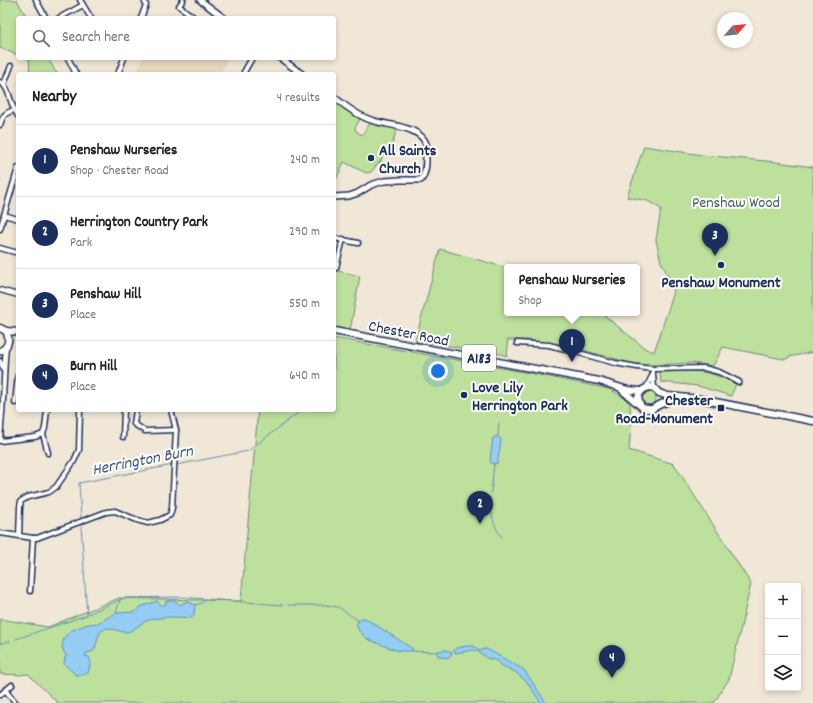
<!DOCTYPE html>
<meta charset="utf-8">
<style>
:root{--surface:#fff;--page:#f6f6f6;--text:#202124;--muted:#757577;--line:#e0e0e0;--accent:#1b2f5e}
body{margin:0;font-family:Dekko,sans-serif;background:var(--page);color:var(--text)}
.controls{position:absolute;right:12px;bottom:12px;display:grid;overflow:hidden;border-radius:4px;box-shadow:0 2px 6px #0003}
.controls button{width:36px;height:36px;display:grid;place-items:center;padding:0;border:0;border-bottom:1px solid var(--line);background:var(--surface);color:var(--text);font:20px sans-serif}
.compass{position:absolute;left:717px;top:12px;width:36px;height:36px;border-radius:50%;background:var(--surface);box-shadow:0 2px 6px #0003;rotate:62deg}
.you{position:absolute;left:438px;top:371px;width:14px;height:14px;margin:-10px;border:3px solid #fff;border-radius:50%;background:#1a73e8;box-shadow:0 0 0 6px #1a73e833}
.badge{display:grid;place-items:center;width:26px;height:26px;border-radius:50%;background:var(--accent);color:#fff;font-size:13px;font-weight:700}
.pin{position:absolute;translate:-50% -33px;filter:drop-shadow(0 1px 2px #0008)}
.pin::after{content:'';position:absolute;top:21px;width:14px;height:12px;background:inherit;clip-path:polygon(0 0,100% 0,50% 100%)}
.popup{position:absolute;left:504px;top:264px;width:136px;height:52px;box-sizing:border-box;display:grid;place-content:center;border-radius:4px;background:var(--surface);filter:drop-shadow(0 1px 3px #0005);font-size:13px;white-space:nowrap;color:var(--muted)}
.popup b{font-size:15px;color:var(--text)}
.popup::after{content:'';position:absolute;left:50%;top:100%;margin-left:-8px;border:8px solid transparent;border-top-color:var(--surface)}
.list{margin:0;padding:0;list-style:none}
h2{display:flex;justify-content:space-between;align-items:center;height:52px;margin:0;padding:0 16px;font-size:17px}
h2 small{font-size:13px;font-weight:400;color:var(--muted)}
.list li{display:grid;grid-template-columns:26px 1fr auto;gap:12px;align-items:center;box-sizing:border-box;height:72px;padding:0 16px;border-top:1px solid var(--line)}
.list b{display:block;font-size:15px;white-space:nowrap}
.list p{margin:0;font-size:13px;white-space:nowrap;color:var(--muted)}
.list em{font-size:13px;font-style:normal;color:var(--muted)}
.icon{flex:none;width:22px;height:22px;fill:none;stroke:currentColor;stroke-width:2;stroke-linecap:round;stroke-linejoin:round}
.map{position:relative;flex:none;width:813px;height:703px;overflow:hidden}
.search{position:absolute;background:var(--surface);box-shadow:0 2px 6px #0003;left:16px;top:16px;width:320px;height:44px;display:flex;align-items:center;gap:10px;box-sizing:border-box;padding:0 14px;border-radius:4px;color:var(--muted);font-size:15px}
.panel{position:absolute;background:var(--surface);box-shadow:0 2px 6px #0003;left:16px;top:72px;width:320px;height:340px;border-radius:4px}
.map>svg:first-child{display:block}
.built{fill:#e9d8bf}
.green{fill:#bde19c;stroke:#6c887d}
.water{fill:#94ccf3;stroke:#648db7}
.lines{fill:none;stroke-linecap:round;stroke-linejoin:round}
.stream{stroke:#648db7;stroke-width:1}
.minor-casing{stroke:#1b2f5e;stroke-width:7}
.tertiary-casing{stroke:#1b2f5e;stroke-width:8}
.primary-casing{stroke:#1b2f5e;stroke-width:9}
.minor{stroke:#fdfcf7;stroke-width:4}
.tertiary{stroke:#fdfcf7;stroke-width:5}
.primary{stroke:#fdfcf7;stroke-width:6}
.poi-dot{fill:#1b2f5e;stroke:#fdfcf7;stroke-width:1.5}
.labels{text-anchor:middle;stroke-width:4;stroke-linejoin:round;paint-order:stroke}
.shield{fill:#fdfcf7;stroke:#5f6c8c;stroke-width:1}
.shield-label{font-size:15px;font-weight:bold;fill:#1b2f5e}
.poi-label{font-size:16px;font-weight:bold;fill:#1b2f5e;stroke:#fdfcf7;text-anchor:start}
.park-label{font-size:16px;fill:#445c6e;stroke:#fdfcf7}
.street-label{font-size:16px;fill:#1b2f5e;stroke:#fdfcf7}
.water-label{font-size:17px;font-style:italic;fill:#395683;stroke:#fdfcf7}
</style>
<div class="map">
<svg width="813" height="703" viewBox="0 0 813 703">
<rect width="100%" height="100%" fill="#f1e7d6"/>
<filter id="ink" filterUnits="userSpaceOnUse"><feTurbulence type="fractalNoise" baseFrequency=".025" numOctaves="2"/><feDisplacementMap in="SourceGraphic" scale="8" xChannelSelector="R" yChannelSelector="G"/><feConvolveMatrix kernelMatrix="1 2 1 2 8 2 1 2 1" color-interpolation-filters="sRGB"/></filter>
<g filter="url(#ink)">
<polygon class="built" points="143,58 226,58 228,59 220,74 137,74"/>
<g class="green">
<polygon points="0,0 17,0 27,18 18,18 18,55 0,48"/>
<polygon points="26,58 48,58 55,71 58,74 30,74 29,59"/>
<polygon points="335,101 355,113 360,119 355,128 356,131 362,135 370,123 397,128 390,153 385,151 380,163 379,162 371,172 366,173 344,162 334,184 334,104"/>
<polygon points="644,146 702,155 776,162 813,167 813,352 789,357 787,359 783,359 723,347 713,366 692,363 649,365 648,363 645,365 631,363 567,346 549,343 527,340 507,340 508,346 507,356 497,353 415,341 440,249 507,268 507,313 601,313 646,349 654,352 673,295 674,288 661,262 656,240 661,209 648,201 627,197"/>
<polygon points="334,270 360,276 350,331 334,327"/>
<path d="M 334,338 L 529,373 L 609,389 C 617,393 624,397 630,404 L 631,426 L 629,450 L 674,464 L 751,584 L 729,679 L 714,703 L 58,703 L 28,674 L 19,675 L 0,674 L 0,619 L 48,627 L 119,598 L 241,601 L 258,410 L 334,410 Z"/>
<path d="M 689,371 C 706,371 720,376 736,384 L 731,396 L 698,386 L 661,382 L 660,372 Z"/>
<circle cx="649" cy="398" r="7"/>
</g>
<g class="water">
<path d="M 497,436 L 501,439 C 501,441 498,462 497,463 C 496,464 494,464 493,464 L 491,463 L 490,460 L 493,438 Z"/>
<path d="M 157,601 L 161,605 L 165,605 L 166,601 L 176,601 L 180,605 L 187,601 L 195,605 L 194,615 L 192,618 C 178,617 163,616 149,620 C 141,622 134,631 127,632 C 119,633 109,625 103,630 C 96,634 98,648 92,652 C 91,652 87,653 86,653 L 85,656 L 89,657 L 91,662 L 88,673 L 82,675 L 76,675 L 64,664 L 65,657 L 67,655 L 64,653 L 62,646 L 64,638 L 70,631 L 88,624 L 98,623 L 116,613 L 134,612 L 139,609 L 140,607 Z"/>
<polygon points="360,618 365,618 413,649 412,651 405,651 395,650 367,639 359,631 356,625"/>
<polygon points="467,646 474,646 480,651 484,649 487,649 524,670 539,692 546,703 541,703 527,682 515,672 501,665 498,661 487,658 477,651 475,651 473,650 456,653 453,651 456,648"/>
<polygon points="446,650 449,651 452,653 451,655 447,658 438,656 437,652 438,651"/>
</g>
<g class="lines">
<g class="stream">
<polyline points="498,436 499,423"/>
<polyline points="176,465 248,451 302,410"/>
<polyline points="491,493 494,464"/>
<path d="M 490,497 C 490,510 493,527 502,537"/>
<polyline points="81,519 79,483 173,465"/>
<polyline points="195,605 202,603 205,599"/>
<polyline points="288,605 326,605 338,607 359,621"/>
<polyline points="116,613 120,600"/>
<polyline points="88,614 124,598 181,597 283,605"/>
<polyline points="16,639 87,615 81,524"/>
<polyline points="0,643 2,643 10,641"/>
<polyline points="412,651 437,652"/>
</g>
<g class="minor-casing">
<g id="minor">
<polyline points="36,0 46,18"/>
<polyline points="80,0 91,18"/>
<polyline points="183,0 179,6 195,18"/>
<polyline points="59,18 83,5"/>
<polyline points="141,18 146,5 144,0"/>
<polyline points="68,58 76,74"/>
<polyline points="118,74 124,58"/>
<polyline points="243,74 252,58"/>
<path d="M 0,82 C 8,87 9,96 12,104 C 14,109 16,112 18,116"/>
<polyline points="4,84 11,66"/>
<path d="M 0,125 C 3,115 5,113 14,110"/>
<polyline points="4,215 18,219"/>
<polyline points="0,229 18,168"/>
<polyline points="334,238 358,243"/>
<polyline points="0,248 18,253"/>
<polyline points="336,268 343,239"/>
<polyline points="0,290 18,295"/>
<polyline points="517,343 549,345 561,348 615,363 637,367 653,369 704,368 719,372 739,382"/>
<polyline points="0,361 4,370"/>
<polyline points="653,369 653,374 654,388"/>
<polyline points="646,388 652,376"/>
<polyline points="15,403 18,376"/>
<polyline points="136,410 134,424 145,431 176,430"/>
<polyline points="43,434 48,453"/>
<polyline points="123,437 124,410"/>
<polyline points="0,440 3,400 5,359 6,347"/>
<polyline points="0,441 35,437 43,434 45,428 47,410"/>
<polyline points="0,533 33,538 37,538 106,512 115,511 137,520 148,523 160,520 170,515 172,508 176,430 171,410"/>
<polyline points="19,536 20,507 21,501 28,497 49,492 56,487 74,461 79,450 80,410"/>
<polyline points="30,591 33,538"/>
<polyline points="5,690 16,703"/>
<polyline points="0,695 12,685"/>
</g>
</g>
<g class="tertiary-casing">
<g id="tertiary">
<polyline points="200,0 224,18"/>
<polyline points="280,58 302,74"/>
<path d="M 334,97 C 345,106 358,116 371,120 C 386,126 420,125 426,144 C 427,148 426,152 426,156 C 426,164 426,173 421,180 L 400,180 L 384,181 L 371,185 L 358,193 L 349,196 L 334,197"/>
</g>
</g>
<g class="primary-casing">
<g id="primary">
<polyline points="0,328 6,331 18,332"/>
<polyline points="334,331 599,381 628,390 641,391"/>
<path d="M 0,351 C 9,347 10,339 6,331"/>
<polyline points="622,390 643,408 647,409 652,409 661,404 678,398"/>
<polyline points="640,404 638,397 640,393 644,389 650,387 654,388 659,393 668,396 700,399 813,421"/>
</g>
</g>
<use href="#minor" class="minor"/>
<use href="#tertiary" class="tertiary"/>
<use href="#primary" class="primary"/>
</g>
</g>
<g class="poi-dot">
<circle cx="371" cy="158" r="4"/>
<circle cx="721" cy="265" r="4"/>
<circle cx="464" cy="395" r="4"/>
<rect x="717" y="404" width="8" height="8" rx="2"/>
</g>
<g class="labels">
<rect class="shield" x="462" y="345" width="34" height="26" rx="3"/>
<g class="shield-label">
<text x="479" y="363">A183</text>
</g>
<g class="poi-label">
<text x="379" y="155">All Saints<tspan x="379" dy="18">Church</tspan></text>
<text x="721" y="287" text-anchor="middle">Penshaw Monument</text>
<text x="472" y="392">Love Lily<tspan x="472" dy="18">Herrington Park</tspan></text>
<text x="713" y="405" text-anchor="end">Chester<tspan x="713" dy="18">Road-Monument</tspan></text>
</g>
<g class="park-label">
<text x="736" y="207">Penshaw Wood</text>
</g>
<g class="street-label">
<text transform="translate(409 332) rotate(11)" y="6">Chester Road</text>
</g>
<g class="water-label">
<text transform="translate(142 459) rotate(-11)" y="6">Herrington Burn</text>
</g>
</g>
</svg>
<div class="controls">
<button>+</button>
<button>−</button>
<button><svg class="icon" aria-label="layers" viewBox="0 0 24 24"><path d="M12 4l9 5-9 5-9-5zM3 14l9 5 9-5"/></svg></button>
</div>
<svg class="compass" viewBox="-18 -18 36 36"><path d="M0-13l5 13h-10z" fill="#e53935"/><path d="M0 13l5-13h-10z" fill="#757577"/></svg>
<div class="you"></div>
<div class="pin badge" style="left:572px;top:362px">1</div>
<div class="popup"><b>Penshaw Nurseries</b>Shop</div>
<div class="pin badge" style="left:480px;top:524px">2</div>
<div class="pin badge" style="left:715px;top:256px">3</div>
<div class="pin badge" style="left:612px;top:678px">4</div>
<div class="search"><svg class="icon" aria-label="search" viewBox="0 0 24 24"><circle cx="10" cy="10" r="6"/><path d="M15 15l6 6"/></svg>Search here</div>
<section class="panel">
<h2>Nearby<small>4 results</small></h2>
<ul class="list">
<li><span class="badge">1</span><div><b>Penshaw Nurseries</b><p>Shop · Chester Road</p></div><em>240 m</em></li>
<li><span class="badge">2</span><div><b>Herrington Country Park</b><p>Park</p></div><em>290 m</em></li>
<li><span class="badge">3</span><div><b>Penshaw Hill</b><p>Place</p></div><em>550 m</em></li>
<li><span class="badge">4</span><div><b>Burn Hill</b><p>Place</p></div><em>640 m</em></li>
</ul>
</section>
</div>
